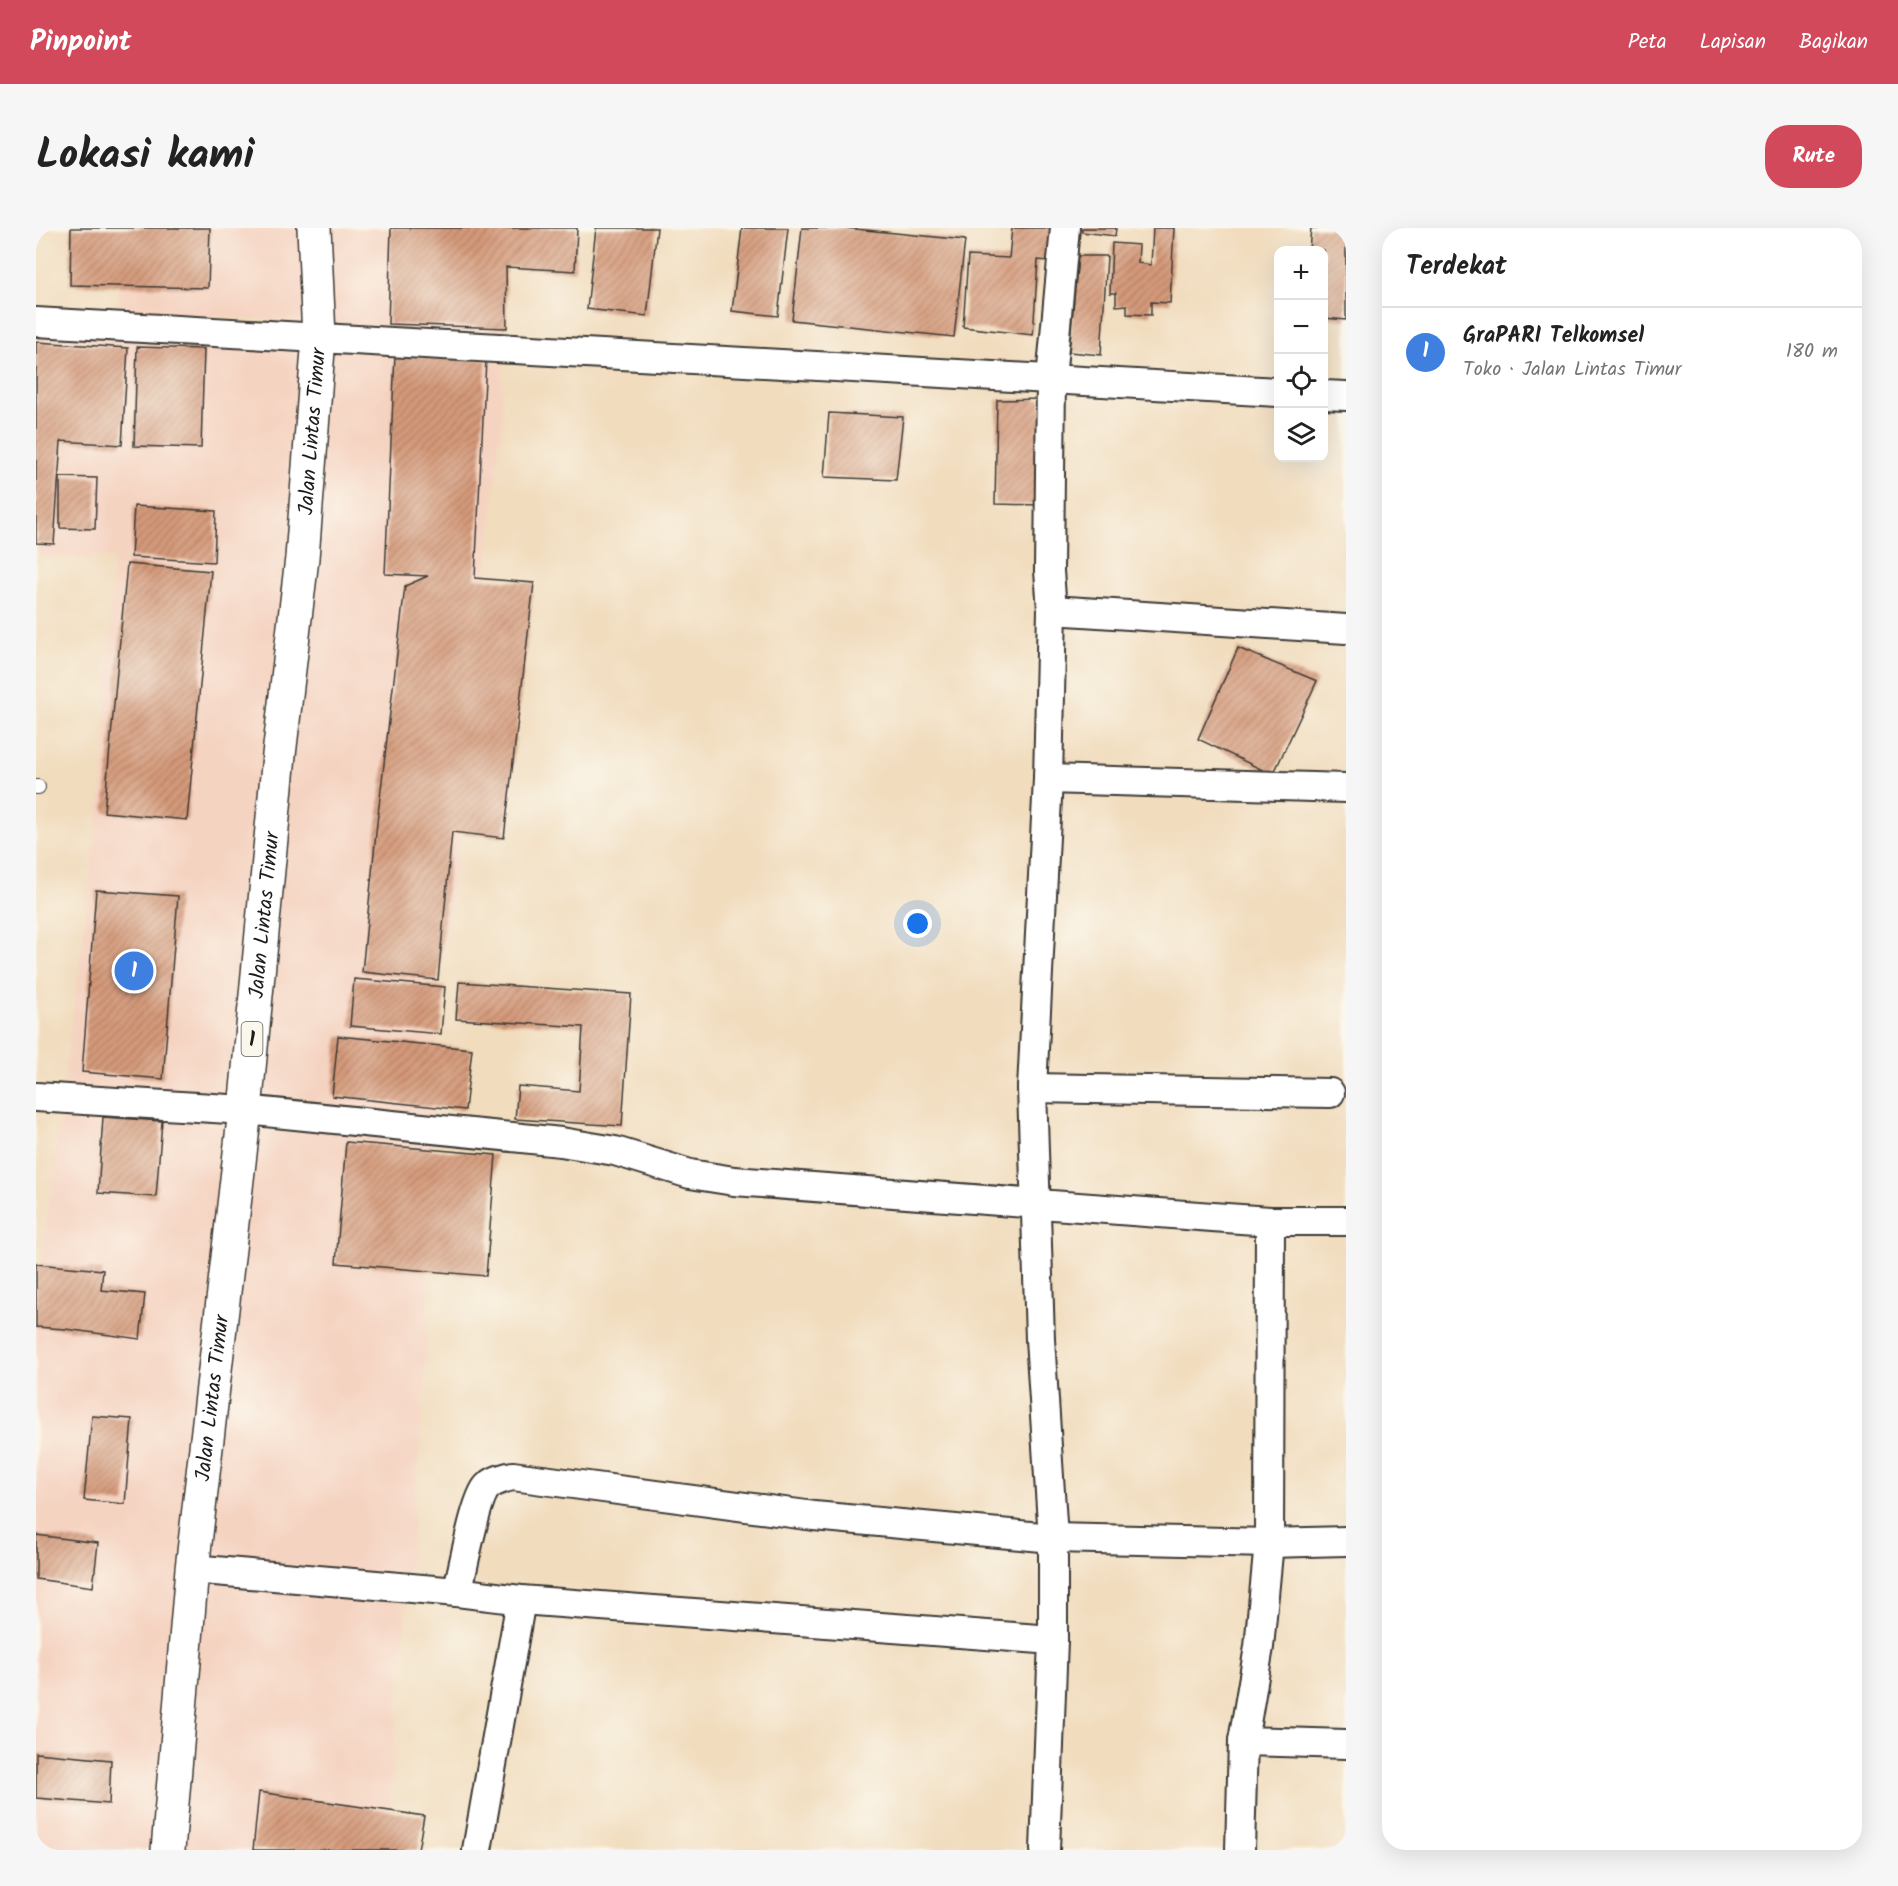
<!DOCTYPE html>
<html lang="id">
<meta charset="utf-8">
<style>
:root{--surface:#fff;--page:#f6f6f6;--text:#222;--muted:#767676;--line:#e0e0e0;--accent:#d1495b}
body{margin:0;font-family:Kalam,sans-serif;background:var(--page);color:var(--text)}
.controls{position:absolute;right:18px;top:18px;display:grid;overflow:hidden;border-radius:12px;box-shadow:0 6px 24px #0002}
.controls button{width:54px;height:54px;display:grid;place-items:center;padding:0;border:0;border-bottom:2px solid var(--line);background:var(--surface);color:var(--text);font:30px sans-serif}
.you{position:absolute;left:882px;top:696px;width:21px;height:21px;margin:-15px;border:4px solid #fff;border-radius:50%;background:#1a73e8;box-shadow:0 0 0 9px #1a73e833}
.badge{display:grid;place-items:center;width:39px;height:39px;border-radius:50%;background:var(--accent);color:#fff;font-size:20px;font-weight:700}
.pin{position:absolute;translate:-50% -50%;border:3px solid #fff;box-shadow:0 2px 6px #0006}
.list{margin:0;padding:0;list-style:none}
h2{display:flex;justify-content:space-between;align-items:center;height:78px;margin:0;padding:0 24px;font-size:26px}
h2 small{font-size:20px;font-weight:400;color:var(--muted)}
.list li{display:grid;grid-template-columns:39px 1fr auto;gap:18px;align-items:center;box-sizing:border-box;height:90px;padding:0 24px;border-top:2px solid var(--line)}
.list b{display:block;font-size:22px;white-space:nowrap}
.list p{margin:0;font-size:20px;white-space:nowrap;color:var(--muted)}
.list em{font-size:20px;font-style:normal;color:var(--muted)}
.icon{flex:none;width:33px;height:33px;fill:none;stroke:currentColor;stroke-width:2;stroke-linecap:round;stroke-linejoin:round}
.map{position:relative;flex:none;width:1310px;height:1622px;overflow:hidden;border-radius:24px}
header{display:flex;align-items:center;gap:36px;box-sizing:border-box;height:84px;padding:0 30px;background:var(--accent);color:#fff}
header strong{font-size:28px}
nav{display:flex;gap:33px;margin-inline-start:auto;font-size:21px}
.intro{display:flex;align-items:center;justify-content:space-between;box-sizing:border-box;height:144px;padding:0 36px}
h1{margin:0;font-size:42px}
.button{padding:15px 27px;border-radius:24px;background:var(--accent);color:#fff;font-size:21px;font-weight:700}
main{display:flex;gap:36px;padding:0 36px}
aside{flex:1;background:var(--surface);border-radius:24px;box-shadow:0 6px 24px #0002}
.map>svg:first-child{display:block}
.built{fill:#f5d3c1}
.building{fill:url(#building-hatch)}
.lines{fill:none;stroke-linecap:round;stroke-linejoin:round}
.lane-casing{stroke:#3c3934;stroke-width:16}
.street-casing{stroke:#3c3934;stroke-width:32}
.highway-casing{stroke:#3c3934;stroke-width:36}
.lane{stroke:#fff;stroke-width:14}
.street{stroke:#fff;stroke-width:28}
.highway{stroke:#fff;stroke-width:33}
.labels{text-anchor:middle;stroke-width:5;stroke-linejoin:round;paint-order:stroke}
.shield{fill:#fbf7ec;stroke:#5f5e5a;stroke-width:1.5}
.shield-label{font-size:20px;font-weight:bold;fill:#1c1c1c}
.street-label{font-size:21px;fill:#1c1c1c;stroke:#fbf7ec}
</style>
<header>
<strong>Pinpoint</strong>
<nav><a>Peta</a><a>Lapisan</a><a>Bagikan</a></nav>
</header>
<div class="intro"><h1>Lokasi kami</h1><a class="button">Rute</a></div>
<main>
<div class="map">
<svg width="1310" height="1622" viewBox="0 0 1310 1622">
<defs>
<pattern id="building-hatch" width="6" height="6" patternUnits="userSpaceOnUse" patternTransform="scale(1.5)"><rect width="6" height="6" fill="#d59a7a"/><path d="M-1 1l2-2M0 6l6-6M5 7l2-2" fill="none" stroke="#ac7d63"/></pattern>
</defs>
<rect width="100%" height="100%" fill="#fbf7ec"/>
<filter id="ink" filterUnits="userSpaceOnUse"><feTurbulence type="fractalNoise" baseFrequency=".0167" numOctaves="2"/><feDisplacementMap in="SourceGraphic" scale="12" xChannelSelector="R" yChannelSelector="G"/><feConvolveMatrix kernelMatrix="1 2 1 2 8 2 1 2 1" color-interpolation-filters="sRGB"/></filter>
<filter id="wash" filterUnits="userSpaceOnUse"><feTurbulence type="fractalNoise" baseFrequency=".008" numOctaves="4" result="noise"/><feDisplacementMap in="SourceGraphic" scale="24" xChannelSelector="R" yChannelSelector="G"/><feGaussianBlur stdDeviation="1.35" result="paint"/><feColorMatrix in="noise" values="0 0 0 0 0 0 0 0 0 0 0 0 0 0 0 0 0 1.4 0 .05"/><feComposite in="paint" operator="in"/></filter>
<g filter="url(#wash)">
<rect width="100%" height="100%" fill="#f1dcbd"/>
<polygon class="built" points="81,0 466,0 466,191 420,639 402,752 389,1153 350,1622 0,1622 0,1076 68,541 77,329 0,329 0,104 271,109 271,93 84,85"/>
<g id="blocks">
<g class="building">
<polygon points="35,0 174,0 172,60 34,57"/>
<polygon points="355,0 541,0 539,43 470,39 471,100 352,96"/>
<polygon points="560,0 621,0 611,88 551,81"/>
<polygon points="706,0 752,0 742,88 696,83"/>
<polygon points="766,0 809,0 929,12 918,109 756,92"/>
<polygon points="976,0 1015,0 1012,33 1002,32 997,107 927,99 932,28 973,30"/>
<polygon points="1046,0 1080,0 1079,8 1046,4"/>
<polygon points="1117,0 1138,0 1134,75 1115,74 1115,87 1091,86 1091,77 1080,78 1080,65 1074,65 1076,15 1103,17 1102,35 1115,37"/>
<polygon points="1275,0 1310,0 1310,92 1288,90 1288,22 1273,22"/>
<polygon points="1042,28 1071,28 1065,127 1033,124"/>
<polygon points="0,114 92,120 86,217 25,213 18,316 0,315"/>
<polygon points="101,119 168,121 165,220 98,218"/>
<polygon points="359,127 450,132 439,350 498,355 468,610 416,604 402,752 326,744 341,595 369,358 392,348 349,346"/>
<polygon points="1006,171 1005,277 959,276 961,172"/>
<polygon points="793,185 867,189 860,252 788,249"/>
<polygon points="24,249 61,250 59,301 24,300"/>
<polygon points="98,278 180,283 178,334 95,329"/>
<polygon points="91,336 175,343 151,592 68,584"/>
<polygon points="1202,420 1281,453 1237,547 1162,511"/>
<polygon points="60,662 142,668 127,851 46,844"/>
<polygon points="318,751 409,759 405,806 314,798"/>
<polygon points="423,754 595,766 586,898 479,891 482,858 543,863 547,799 420,791"/>
<polygon points="302,808 436,821 429,882 296,868"/>
<polygon points="67,889 126,893 120,969 62,965"/>
<polygon points="310,914 460,927 450,1048 300,1035"/>
<polygon points="0,1036 67,1042 65,1062 109,1066 104,1111 29,1101 0,1099"/>
<polygon points="56,1188 96,1191 89,1276 48,1272"/>
<polygon points="0,1307 62,1315 57,1359 0,1351"/>
<polygon points="0,1525 75,1532 73,1576 0,1570"/>
<polygon points="223,1564 388,1588 382,1622 217,1622"/>
</g>
</g>
</g>
<g filter="url(#ink)">
<use href="#blocks" fill-opacity="0" stroke="#3c3934" stroke-width="1.5"/>
<g class="lines">
<g class="lane-casing">
<polyline id="lane" points="0,559 2,559"/>
</g>
<g class="street-casing">
<g id="street">
<polyline points="0,94 1242,164"/>
<polyline points="1288,167 1310,168"/>
<polyline points="1016,382 1310,401"/>
<polyline points="1012,551 1310,560"/>
<polyline points="996,860 1294,865"/>
<polyline points="0,869 209,882 525,914 579,923 654,946 698,953 1176,989 1234,993 1310,993"/>
<polyline points="156,1341 421,1364 485,1372 1017,1412"/>
<path d="M 421,1364 C 427,1343 439,1272 451,1259 C 458,1252 468,1250 477,1248 L 778,1288 L 1017,1310 L 1233,1315 L 1310,1313"/>
<polyline points="1207,1513 1310,1516"/>
<polyline points="441,1622 485,1372"/>
<polyline points="1009,1622 1017,1412 1017,1310 1004,1111 996,860 1012,551 1016,382 1013,343 1015,151 1029,0"/>
<polyline points="1204,1622 1207,1513 1223,1419 1233,1315 1234,993"/>
</g>
</g>
<g class="highway-casing">
<g id="highway">
<path id="s1" d="M 132,1622 L 156,1341 L 209,882 L 243,527 L 266,330 L 283,109 L 278,0"/>
</g>
</g>
<use href="#lane" class="lane"/>
<use href="#street" class="street"/>
<use href="#highway" class="highway"/>
</g>
</g>
<g class="labels">
<rect class="shield" x="205.5" y="794" width="21" height="34" rx="4.5"/>
<g class="shield-label">
<text x="216" y="818">1</text>
</g>
<g class="street-label">
<text dy="7" stroke="none"><textPath href="#s1" startOffset="1426">Jalan Lintas Timur</textPath></text>
<text dy="7" stroke="none"><textPath href="#s1" startOffset="940">Jalan Lintas Timur</textPath></text>
<text dy="7" stroke="none"><textPath href="#s1" startOffset="454">Jalan Lintas Timur</textPath></text>
</g>
</g>
</svg>
<div class="controls">
<button>+</button>
<button>−</button>
<button><svg class="icon" aria-label="locate" viewBox="0 0 24 24"><circle cx="12" cy="12" r="6"/><path d="M12 2v4M12 18v4M2 12h4M18 12h4"/></svg></button>
<button><svg class="icon" aria-label="layers" viewBox="0 0 24 24"><path d="M12 4l9 5-9 5-9-5zM3 14l9 5 9-5"/></svg></button>
</div>
<div class="you"></div>
<div class="pin badge" style="left:98px;top:743px;background:#3f7fe0">1</div>
</div>
<aside>
<h2>Terdekat<small></small></h2>
<ul class="list">
<li><span class="badge" style="background:#3f7fe0">1</span><div><b>GraPARI Telkomsel</b><p>Toko · Jalan Lintas Timur</p></div><em>180 m</em></li>
</ul>
</aside>
</main>
